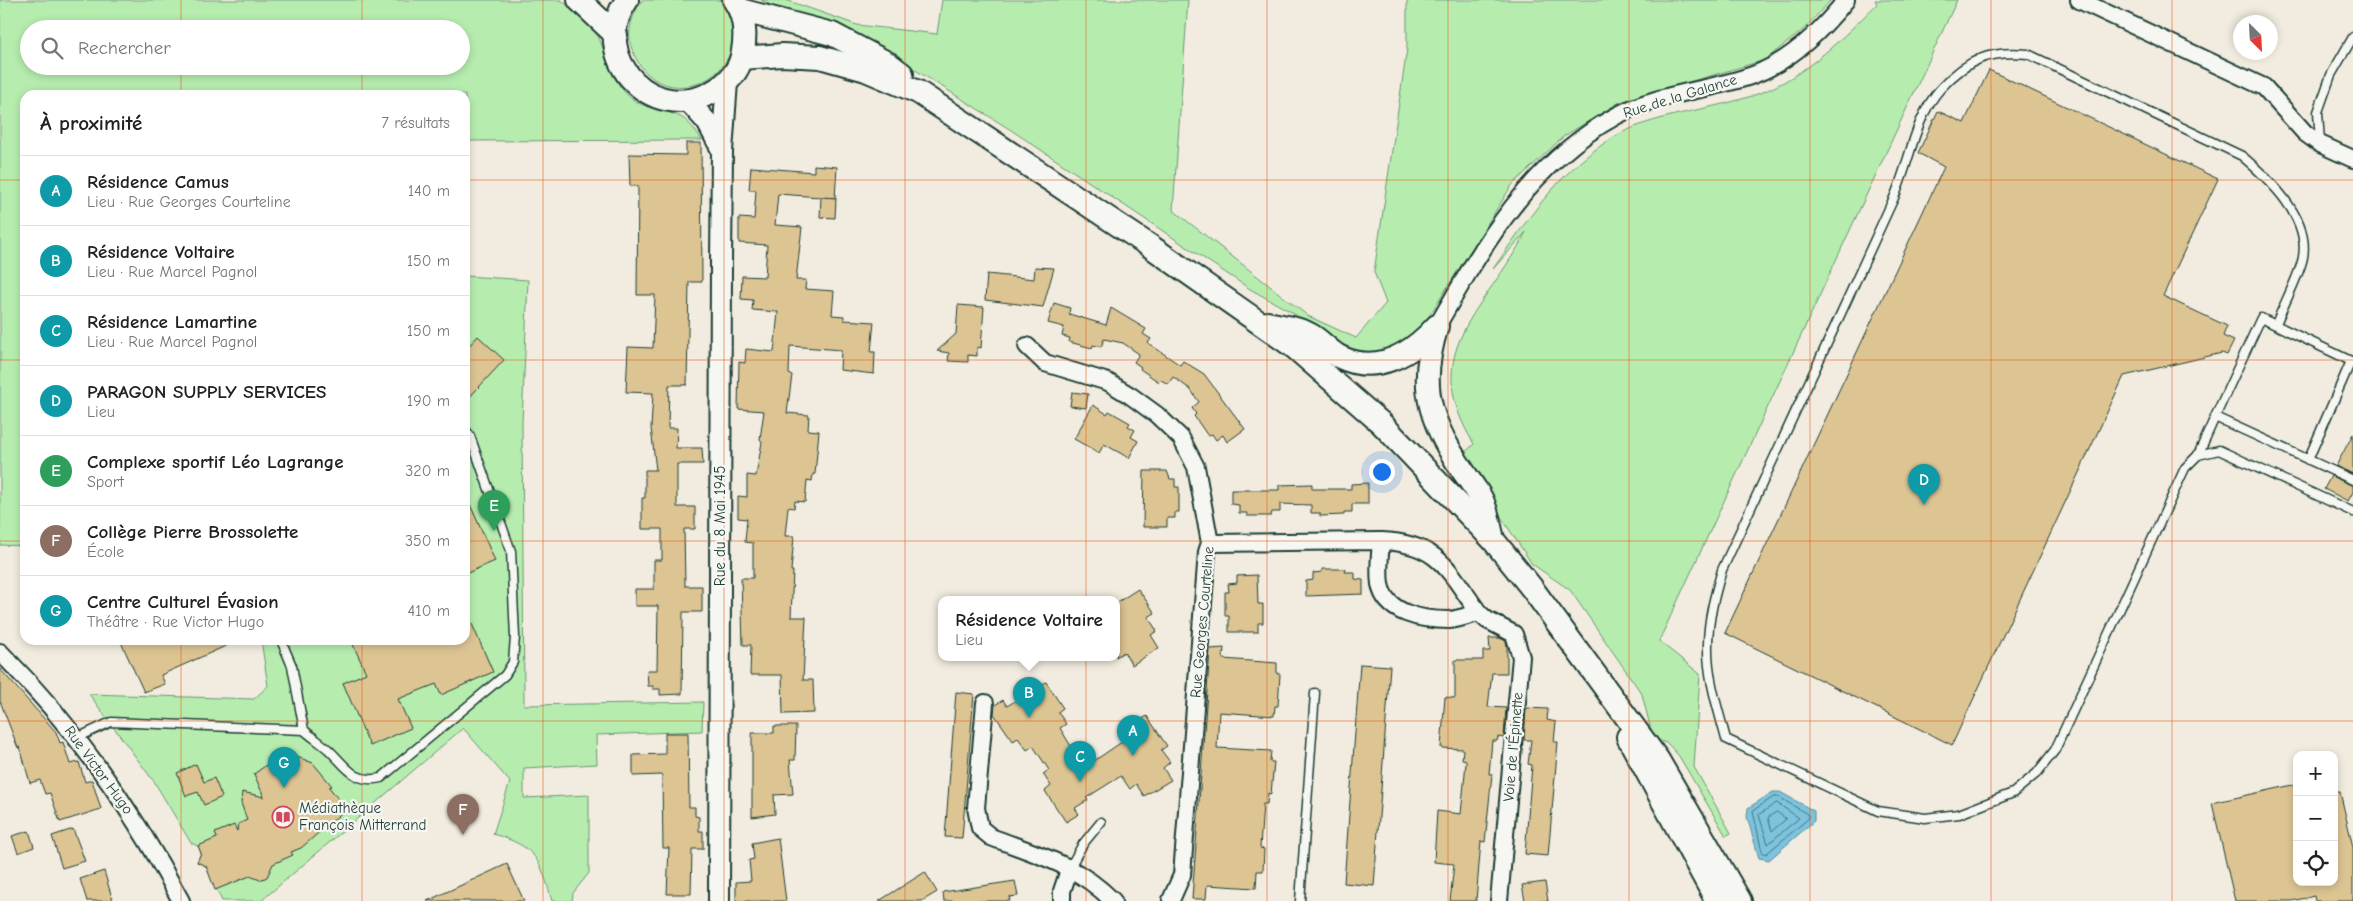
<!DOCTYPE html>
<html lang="fr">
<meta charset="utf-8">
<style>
:root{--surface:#fff;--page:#f2f2f2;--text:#202124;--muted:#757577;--line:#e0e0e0;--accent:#d1495b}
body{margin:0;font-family:"Comic Neue",sans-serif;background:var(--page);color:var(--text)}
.controls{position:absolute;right:15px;bottom:15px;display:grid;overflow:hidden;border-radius:10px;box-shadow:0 2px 8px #0003}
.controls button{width:45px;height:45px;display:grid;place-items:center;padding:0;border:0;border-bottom:1px solid var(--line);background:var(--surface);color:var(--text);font:25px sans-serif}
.compass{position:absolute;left:2233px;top:15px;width:45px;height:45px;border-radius:50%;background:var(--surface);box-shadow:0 2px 8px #0003;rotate:156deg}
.you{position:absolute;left:1381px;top:471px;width:18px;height:18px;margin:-12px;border:4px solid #fff;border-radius:50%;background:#1a73e8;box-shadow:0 0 0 8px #1a73e833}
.badge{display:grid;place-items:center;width:32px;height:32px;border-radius:50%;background:var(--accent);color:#fff;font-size:16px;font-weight:700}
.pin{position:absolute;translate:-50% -41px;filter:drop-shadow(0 1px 2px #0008)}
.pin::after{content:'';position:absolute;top:26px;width:18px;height:15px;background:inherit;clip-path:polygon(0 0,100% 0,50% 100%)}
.popup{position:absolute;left:938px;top:596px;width:182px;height:65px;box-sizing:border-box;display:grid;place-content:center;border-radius:10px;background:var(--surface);filter:drop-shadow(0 1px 4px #0005);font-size:16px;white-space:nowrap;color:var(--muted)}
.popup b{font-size:19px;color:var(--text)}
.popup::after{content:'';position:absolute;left:50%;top:100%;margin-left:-10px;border:10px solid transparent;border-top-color:var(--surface)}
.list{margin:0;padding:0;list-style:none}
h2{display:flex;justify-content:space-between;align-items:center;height:65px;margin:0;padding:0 20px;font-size:21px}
h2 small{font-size:16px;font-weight:400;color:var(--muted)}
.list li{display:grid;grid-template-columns:32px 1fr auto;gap:15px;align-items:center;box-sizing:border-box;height:70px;padding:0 20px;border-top:1px solid var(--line)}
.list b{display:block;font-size:19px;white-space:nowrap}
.list p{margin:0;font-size:16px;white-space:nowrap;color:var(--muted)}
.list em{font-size:16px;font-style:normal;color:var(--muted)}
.icon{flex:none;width:28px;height:28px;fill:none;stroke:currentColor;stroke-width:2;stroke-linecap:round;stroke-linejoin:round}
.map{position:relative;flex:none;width:2353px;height:901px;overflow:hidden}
.search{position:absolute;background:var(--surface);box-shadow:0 2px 8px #0003;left:20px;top:20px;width:450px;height:55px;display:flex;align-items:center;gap:12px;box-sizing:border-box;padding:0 18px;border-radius:28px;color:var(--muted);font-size:19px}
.panel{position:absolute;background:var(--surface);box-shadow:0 2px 8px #0003;left:20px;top:90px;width:450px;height:555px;border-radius:15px}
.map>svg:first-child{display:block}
.green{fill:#b6edaf;stroke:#6a9572;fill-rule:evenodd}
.water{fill:#7dc3de;stroke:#578d9a}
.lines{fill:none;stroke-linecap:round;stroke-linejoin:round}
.shore{stroke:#457378;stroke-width:1}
.building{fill:#ddc493;stroke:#1f3d34}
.service-casing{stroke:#1f3d34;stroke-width:11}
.minor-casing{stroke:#1f3d34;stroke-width:20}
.tertiary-casing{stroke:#1f3d34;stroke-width:24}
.secondary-casing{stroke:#1f3d34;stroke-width:26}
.service{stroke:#f6f6f2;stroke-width:8}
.minor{stroke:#f6f6f2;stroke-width:16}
.tertiary{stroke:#f6f6f2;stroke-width:20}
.secondary{stroke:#f6f6f2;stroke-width:22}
.grid{fill:none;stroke:#e8590c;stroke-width:1;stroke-opacity:0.55}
.labels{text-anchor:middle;stroke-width:4.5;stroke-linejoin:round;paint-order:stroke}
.street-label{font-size:15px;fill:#1f3d34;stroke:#f6f6f2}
.poi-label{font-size:15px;fill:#1f3d34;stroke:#f6f6f2;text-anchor:start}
</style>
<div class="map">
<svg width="2353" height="901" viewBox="0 0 2353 901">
<rect width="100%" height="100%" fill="#f1ecdf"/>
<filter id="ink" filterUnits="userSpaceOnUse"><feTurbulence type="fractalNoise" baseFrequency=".02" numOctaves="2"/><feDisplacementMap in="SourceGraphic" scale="10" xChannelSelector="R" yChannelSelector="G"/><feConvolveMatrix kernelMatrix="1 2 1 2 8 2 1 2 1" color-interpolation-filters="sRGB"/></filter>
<g filter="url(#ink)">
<g class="green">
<path d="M 0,0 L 561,0 C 573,10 590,20 597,34 C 609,58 608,78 631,98 C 646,110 664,109 681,117 C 690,122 696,132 702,140 L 465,141 L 465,95 L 25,95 L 25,546 L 0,545 ZM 29,29 L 461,29 L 461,66 L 29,66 Z"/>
<path d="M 642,0 L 721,0 C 768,73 663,122 634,54 C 625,35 631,17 642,0 Z"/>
<polygon points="761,0 786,0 857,25 937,34 942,0 1188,0 1173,210 1308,316 1356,338 1386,303 1374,272 1407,49 1407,0 1831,0 1803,30 1765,60 1620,102 1564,136 1512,185 1419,332 1386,356 1343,350 1293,313 1250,289 1011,130 874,44 776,8"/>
<path d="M 1875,0 L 1957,0 L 1659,641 L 1700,674 L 1694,767 L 1731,833 L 1726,836 L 1679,756 L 1668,744 L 1653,738 L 1642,694 L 1570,590 L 1532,564 L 1461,456 L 1474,444 C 1416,350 1486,310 1526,232 L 1493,269 C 1528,219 1556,175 1609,140 C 1648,114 1716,110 1760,93 C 1806,76 1843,37 1877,4 Z"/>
<path d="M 465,276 L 528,280 L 522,423 L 524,705 L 703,702 L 702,731 L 596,735 L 597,764 L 524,768 L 524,798 L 589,795 L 589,873 L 573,893 L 572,901 L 552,901 C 540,859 537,847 493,834 L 510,782 L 463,728 L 261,901 L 222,901 L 206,866 L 197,862 L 201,853 L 198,846 L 191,843 L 155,783 L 89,694 L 254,699 L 268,686 L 261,640 L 465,640 Z"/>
</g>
<polygon class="water" points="1773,792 1780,792 1814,811 1814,821 1769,860 1759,858 1747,817 1748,808"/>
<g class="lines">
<g class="shore">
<polygon points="1774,797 1779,797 1807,814 1809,818 1766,854 1762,852 1753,811"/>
<polygon points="1777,803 1799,818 1768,844 1759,815"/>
<polygon points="1777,812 1786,819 1772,831 1768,818"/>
</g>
</g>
<g class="building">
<polygon points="1989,70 2218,179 2163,296 2227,326 2223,336 2234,341 2227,355 2222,353 2124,376 1952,745 1725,633 1944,167 1918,153 1938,111 1964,123"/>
<polygon points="686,143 701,143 702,282 689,282 687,385 669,385 668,428 677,428 676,448 702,448 703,464 677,464 677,507 695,507 695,529 684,529 685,586 702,586 702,612 683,612 682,694 660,695 660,689 653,689 653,686 648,686 647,670 657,670 658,606 635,606 635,589 654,589 654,560 662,560 662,529 642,529 642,498 645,498 645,470 656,470 651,428 653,393 626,392 628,347 653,348 655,295 637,295 638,186 630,186 629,154 686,155"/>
<polygon points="814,165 837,167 835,198 778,194 775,225 802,227 796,280 806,280 805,289 834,291 832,315 844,316 844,320 874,322 871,352 875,352 874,374 840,370 841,350 790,346 789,374 792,375 787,413 809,415 808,430 819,431 815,474 813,474 812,481 807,480 805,502 795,501 794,508 788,507 785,536 794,536 791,571 793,571 791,617 806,617 803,680 813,680 814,713 783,714 782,675 750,675 751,645 743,645 741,578 753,578 753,543 745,542 747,519 738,518 738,496 747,497 747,475 756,476 762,442 760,439 764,411 738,409 739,362 745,363 746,349 774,352 778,312 752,310 753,300 741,299 742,276 765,277 767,245 739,243 739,218 754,219 756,190 749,190 751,167 814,172"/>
<polygon points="821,197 836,198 835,218 820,217"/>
<polygon points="1035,267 1054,268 1043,307 985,300 987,274 1034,279"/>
<polygon points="1054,303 1070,308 1069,314 1106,325 1111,308 1146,329 1143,334 1151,339 1148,343 1180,365 1183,361 1204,374 1245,429 1227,442 1223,435 1216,440 1212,434 1208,436 1194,416 1196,414 1192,408 1199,402 1190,389 1173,377 1168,384 1161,380 1159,382 1140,369 1141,367 1134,362 1139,354 1123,343 1104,339 1101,347 1093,345 1092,348 1069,342 1070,338 1062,336 1064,327 1048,323"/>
<polygon points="958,305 984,307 981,348 977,347 977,356 968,355 968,362 948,361 949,353 937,351 956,334"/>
<polygon points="478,336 504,360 465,402 465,350"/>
<polygon points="1072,392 1088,394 1086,408 1070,406"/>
<polygon points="1093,405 1107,414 1109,411 1130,423 1128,426 1135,430 1131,437 1138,441 1129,458 1104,444 1099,453 1074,439"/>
<polygon points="2353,434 2353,474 2336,466"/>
<polygon points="1144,471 1167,471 1170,479 1175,479 1175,487 1179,487 1179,512 1175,512 1175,518 1167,518 1167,527 1143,527"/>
<polygon points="2331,476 2353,486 2353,492 2348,501 2324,489"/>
<polygon points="1368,483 1368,504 1352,504 1352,512 1344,512 1344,515 1320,516 1320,513 1311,513 1311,505 1280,504 1280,512 1272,512 1271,516 1247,516 1247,513 1239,513 1239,505 1231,504 1231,490 1279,490 1279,485 1312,484 1312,489 1351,489 1351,484"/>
<polygon points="465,493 495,561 465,574"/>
<polygon points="1322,569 1346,569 1345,572 1355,572 1355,579 1363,580 1363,594 1306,596 1306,581 1313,580 1313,573 1322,572"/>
<polygon points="1257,575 1258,604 1263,604 1263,623 1258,623 1258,632 1229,632 1229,616 1225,616 1225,592 1229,592 1228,584 1237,583 1237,576"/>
<polygon points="1138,589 1155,613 1148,617 1157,631 1151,635 1159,648 1132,665 1124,652 1116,657 1116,603"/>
<polygon points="465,608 493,672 441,695 436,684 398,699 411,728 370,746 343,683 366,673 351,640 465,640"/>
<polygon points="1489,638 1500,638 1506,641 1507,646 1507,673 1492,673 1488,707 1506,708 1504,738 1498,737 1497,741 1492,741 1489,774 1492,774 1485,842 1481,841 1476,901 1450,901 1454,864 1434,862 1437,811 1461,814 1466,763 1466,760 1462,759 1463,749 1441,748 1445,697 1455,698 1455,660 1483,660 1483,651 1490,651"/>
<polygon points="120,640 239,640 161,675 165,684 144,692"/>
<polygon points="1224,648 1223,659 1277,663 1277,674 1280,674 1278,706 1275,706 1274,716 1219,712 1217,748 1271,751 1270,762 1274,762 1271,794 1268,793 1267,804 1263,804 1260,848 1264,849 1263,871 1257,871 1256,888 1207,885 1206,899 1192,899 1210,649"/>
<polygon points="1360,664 1390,666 1374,886 1344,883"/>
<polygon points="0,669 56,732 60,743 63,742 70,764 79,762 85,782 92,780 101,809 60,822 50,793 45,794 40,780 30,783 20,747 18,748 0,701"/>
<polygon points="1046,682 1063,708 1058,712 1066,724 1060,728 1075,753 1082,748 1091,763 1138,731 1134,724 1147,716 1167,746 1161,750 1170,762 1163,768 1171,780 1144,796 1136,784 1130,789 1121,776 1086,798 1088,800 1075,808 1079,814 1066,822 1045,791 1051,786 1043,774 1049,770 1033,746 1027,750 1018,738 1013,741 994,714 995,705 1003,700 1007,706"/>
<polygon points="956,692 974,694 962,838 945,837"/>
<polygon points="1526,708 1548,709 1547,720 1556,722 1554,742 1558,742 1548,856 1525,854 1532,765 1528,764 1531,740 1524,740"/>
<polygon points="774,726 796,726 795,760 790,760 793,794 774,795 775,814 752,817 752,733 774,733"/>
<polygon points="665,733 688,733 689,807 695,807 695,816 699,817 699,831 703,831 703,849 692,849 691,894 667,894 669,848 663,848 662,775 633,776 633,755 665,754"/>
<polygon points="290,757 300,758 313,763 332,786 329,787 346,809 301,848 291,852 293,855 273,864 267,877 260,880 250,876 215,890 206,866 197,862 201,853 198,846 217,838 215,833 234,825 237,831 238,824 247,820 241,803 242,792 264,797 254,774 269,763"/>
<polygon points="196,764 204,782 214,778 222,797 204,805 198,792 186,796 177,773"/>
<polygon points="2297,784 2297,882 2334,882 2334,792 2340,792 2353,847 2353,901 2315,901 2314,896 2292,901 2235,901 2212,803"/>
<polygon points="73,829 85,861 62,868 52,836"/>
<polygon points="29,831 34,847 18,853 12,836"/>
<polygon points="778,838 786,901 736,901 736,882 751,881 749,860 754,859 752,843"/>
<polygon points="507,864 524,901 427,901"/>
<polygon points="104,871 113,901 87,901 80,879"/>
<polygon points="925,872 937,892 922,901 879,901"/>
<polygon points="1015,881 1018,896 1009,897 1010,901 944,901 943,892"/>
<polygon points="1545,882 1548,901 1525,901 1522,885"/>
</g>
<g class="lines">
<g class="service-casing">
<g id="service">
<polyline points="2320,142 2318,112 2331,75 2353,37"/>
<path d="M 2276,324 C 2282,308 2301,272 2303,257 C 2310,217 2269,179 2242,156 L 2028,54 C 1990,50 1968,59 1941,88 C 1913,119 1910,165 1892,202 C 1836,325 1779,447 1722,570 C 1715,594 1708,619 1708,645 C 1707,676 1718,709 1726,739 L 1878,811 L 1925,818 L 1959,814 L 2013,793 L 2037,773 L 2055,750 L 2185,468 L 2198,455 L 2219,450 L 2353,512"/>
<polyline points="2198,455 2215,417"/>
<polyline points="2308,460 2351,361 2261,318 2215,417 2353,480"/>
<polyline points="281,640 292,666 304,730"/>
<path d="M 77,738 L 111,722 L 304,730 C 312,737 321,743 329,750 C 347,767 354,784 381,778 L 505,675 L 513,662 L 515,637 L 511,551 L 470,436 L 465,429"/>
<polyline points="1070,867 1083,844 1101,822"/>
<polyline points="1300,901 1315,693"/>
</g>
</g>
<g class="minor-casing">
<g id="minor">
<polyline points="2079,0 2264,87 2305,133 2320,144 2353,159"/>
<path d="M 1437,326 C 1484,244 1530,163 1616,116 C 1657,93 1709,91 1753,75 C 1791,61 1822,30 1846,0"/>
<polyline points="1027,346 1045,363 1108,382 1131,396 1157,415 1181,438 1196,467 1210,543 1207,552 1182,875 1171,900"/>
<path d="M 1381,541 C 1380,554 1378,570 1380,584 C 1385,614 1423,620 1449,620 C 1459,619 1470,615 1479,613"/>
<path d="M 1210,543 L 1381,541 C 1439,543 1448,570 1479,613 L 1487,620 L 1514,634 L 1521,657 L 1499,901"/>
<path d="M 0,652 C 74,726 132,808 181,901"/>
<path d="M 985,703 L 976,808 L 980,828 L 991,837 C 1038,855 1076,864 1113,901"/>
<polyline points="1062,901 1062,891 1070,867"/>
</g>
</g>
<g class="tertiary-casing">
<g id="tertiary">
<polyline points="688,101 707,122 722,150"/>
<polyline points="719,901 721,263 722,151 727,82"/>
</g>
</g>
<g class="secondary-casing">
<g id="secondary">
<polyline points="579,0 616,35"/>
<path d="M 627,0 C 586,57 656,131 719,88 C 732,79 741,66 743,51 C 746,33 745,15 734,0"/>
<polyline points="740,10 832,34 889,64 902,74"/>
<polyline points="742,58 782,55 820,57 866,70 918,92 1150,246 1294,347 1381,423 1494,541 1531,587 1658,760 1740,901"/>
<path d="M 1267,323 C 1280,326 1297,327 1309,334 C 1320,339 1328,351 1340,357 C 1377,375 1411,354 1436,327"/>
<path d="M 1437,326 C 1421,377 1425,411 1454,457 C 1462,471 1473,484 1481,498 C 1487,509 1489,523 1492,535"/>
<polyline points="1628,737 1717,901"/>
</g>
</g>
<use href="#service" class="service"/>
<use href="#minor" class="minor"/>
<use href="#tertiary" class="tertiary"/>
<use href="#secondary" class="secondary"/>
</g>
</g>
<path class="grid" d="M 181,0 L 181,29M 362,0 L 362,29M 543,0 L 543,901M 724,0 L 724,901M 905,0 L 905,901M 1086,0 L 1086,901M 1267,0 L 1267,901M 1448,0 L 1448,901M 1629,0 L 1629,901M 1810,0 L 1810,901M 1991,0 L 1991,901M 2172,0 L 2172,901M 181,66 L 181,95M 362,66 L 362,95M 0,180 L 25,180M 465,180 L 2353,180M 0,360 L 25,360M 465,360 L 2353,360M 0,541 L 25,541M 465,541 L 2353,541M 181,640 L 181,901M 362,640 L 362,901M 0,721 L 2353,721"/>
<defs>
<g id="library-ring" transform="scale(1.125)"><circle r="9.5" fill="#f6f6f2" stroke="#d1495b" stroke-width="1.5"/><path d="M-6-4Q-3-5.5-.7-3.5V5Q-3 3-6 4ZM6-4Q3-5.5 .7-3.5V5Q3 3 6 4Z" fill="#d1495b"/></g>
</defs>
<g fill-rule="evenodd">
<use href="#library-ring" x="283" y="817"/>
</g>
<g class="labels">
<g class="street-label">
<text transform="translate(1680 96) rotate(-17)" y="5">Rue de la Galance</text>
<text transform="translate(720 526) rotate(-90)" y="5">Rue du 8 Mai 1945</text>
<text transform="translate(1202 622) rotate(-85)" y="5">Rue Georges Courteline</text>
<text transform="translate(1513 747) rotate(-85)" y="5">Voie de l'Épinette</text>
<text transform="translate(99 770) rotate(54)" y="5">Rue Victor Hugo</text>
</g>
<g class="poi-label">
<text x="299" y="813">Médiathèque<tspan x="299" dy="17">François Mitterrand</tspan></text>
</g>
</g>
</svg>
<div class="controls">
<button>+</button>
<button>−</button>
<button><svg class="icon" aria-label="locate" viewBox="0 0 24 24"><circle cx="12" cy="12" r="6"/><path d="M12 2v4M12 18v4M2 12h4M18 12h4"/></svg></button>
</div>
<svg class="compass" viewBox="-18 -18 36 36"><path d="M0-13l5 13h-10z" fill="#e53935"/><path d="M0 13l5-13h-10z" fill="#757577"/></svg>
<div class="you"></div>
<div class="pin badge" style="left:1133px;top:756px;background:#0f9aa8">A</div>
<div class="pin badge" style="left:1029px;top:718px;background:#0f9aa8">B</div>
<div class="popup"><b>Résidence Voltaire</b>Lieu</div>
<div class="pin badge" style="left:1080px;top:782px;background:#0f9aa8">C</div>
<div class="pin badge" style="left:1924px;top:505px;background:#0f9aa8">D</div>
<div class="pin badge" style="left:494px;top:531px;background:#2e9e5b">E</div>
<div class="pin badge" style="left:463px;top:835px;background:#8d6e63">F</div>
<div class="pin badge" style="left:284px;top:788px;background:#0f9aa8">G</div>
<div class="search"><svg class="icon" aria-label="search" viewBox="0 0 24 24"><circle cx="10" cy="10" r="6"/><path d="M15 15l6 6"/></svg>Rechercher</div>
<section class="panel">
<h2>À proximité<small>7 résultats</small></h2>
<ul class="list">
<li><span class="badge" style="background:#0f9aa8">A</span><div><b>Résidence Camus</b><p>Lieu · Rue Georges Courteline</p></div><em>140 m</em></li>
<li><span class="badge" style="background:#0f9aa8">B</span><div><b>Résidence Voltaire</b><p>Lieu · Rue Marcel Pagnol</p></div><em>150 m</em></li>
<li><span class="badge" style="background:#0f9aa8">C</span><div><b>Résidence Lamartine</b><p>Lieu · Rue Marcel Pagnol</p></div><em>150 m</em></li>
<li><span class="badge" style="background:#0f9aa8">D</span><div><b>PARAGON SUPPLY SERVICES</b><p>Lieu</p></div><em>190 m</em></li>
<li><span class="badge" style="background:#2e9e5b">E</span><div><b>Complexe sportif Léo Lagrange</b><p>Sport</p></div><em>320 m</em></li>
<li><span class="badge" style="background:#8d6e63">F</span><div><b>Collège Pierre Brossolette</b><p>École</p></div><em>350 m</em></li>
<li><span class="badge" style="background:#0f9aa8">G</span><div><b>Centre Culturel Évasion</b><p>Théâtre · Rue Victor Hugo</p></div><em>410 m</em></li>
</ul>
</section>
</div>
